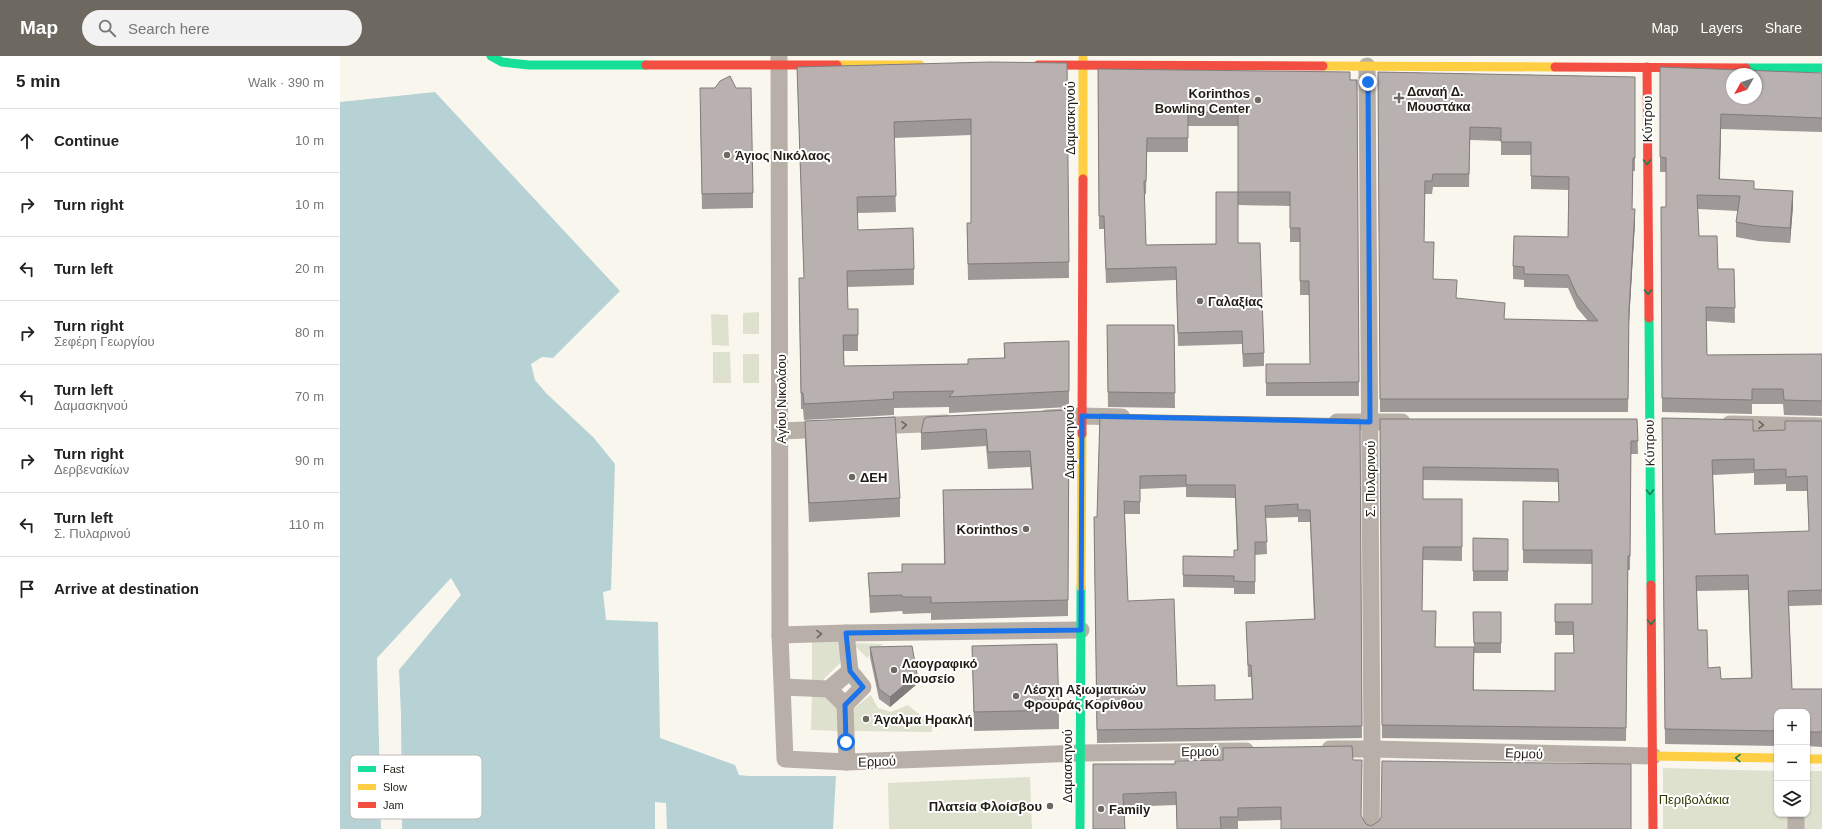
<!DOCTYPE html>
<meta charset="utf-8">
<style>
:root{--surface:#fff;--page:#f2f2f2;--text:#222;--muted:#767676;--line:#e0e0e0;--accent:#6d6960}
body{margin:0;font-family:Arial,sans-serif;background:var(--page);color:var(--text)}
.controls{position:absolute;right:12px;bottom:12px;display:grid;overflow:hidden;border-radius:8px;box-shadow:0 1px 3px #0004}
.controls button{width:36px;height:36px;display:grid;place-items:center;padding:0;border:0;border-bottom:1px solid var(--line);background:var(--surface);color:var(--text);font:20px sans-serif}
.compass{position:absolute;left:1386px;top:12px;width:36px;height:36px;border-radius:50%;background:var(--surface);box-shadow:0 1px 3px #0004;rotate:230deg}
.stop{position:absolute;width:12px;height:12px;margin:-9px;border:3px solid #1a73e8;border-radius:50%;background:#fff}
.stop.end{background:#1a73e8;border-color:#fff;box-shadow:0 1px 4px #0008}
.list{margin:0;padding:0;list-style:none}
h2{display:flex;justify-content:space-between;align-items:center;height:52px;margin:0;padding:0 16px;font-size:17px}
h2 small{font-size:13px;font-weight:400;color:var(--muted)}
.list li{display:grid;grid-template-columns:26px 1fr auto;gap:12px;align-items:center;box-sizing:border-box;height:64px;padding:0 16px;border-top:1px solid var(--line)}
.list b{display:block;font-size:15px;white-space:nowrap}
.list p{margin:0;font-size:13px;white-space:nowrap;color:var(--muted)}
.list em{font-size:13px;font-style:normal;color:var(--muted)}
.icon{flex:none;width:22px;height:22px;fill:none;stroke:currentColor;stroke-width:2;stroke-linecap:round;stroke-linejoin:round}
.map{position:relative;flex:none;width:1482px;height:773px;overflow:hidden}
header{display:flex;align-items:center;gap:24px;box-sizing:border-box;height:56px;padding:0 20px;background:var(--accent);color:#fff}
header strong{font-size:19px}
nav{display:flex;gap:22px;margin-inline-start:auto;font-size:14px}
.search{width:280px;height:36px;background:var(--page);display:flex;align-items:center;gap:10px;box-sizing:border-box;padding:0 14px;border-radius:22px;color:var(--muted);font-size:15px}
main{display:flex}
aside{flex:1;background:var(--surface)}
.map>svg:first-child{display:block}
.green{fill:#dfe1cf}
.water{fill:#b6d2d5}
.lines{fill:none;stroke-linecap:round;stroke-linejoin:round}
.street{stroke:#b8b0a8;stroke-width:17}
.fast{stroke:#16e098;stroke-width:9}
.slow{stroke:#ffcf43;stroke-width:9}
.jam{stroke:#f24e42;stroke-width:9}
.wall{fill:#9e9897;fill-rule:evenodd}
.shaded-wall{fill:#817c7b}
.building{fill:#b8b1b0;stroke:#817c7b;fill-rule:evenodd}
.oneway{stroke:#1c7e56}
.oneway2{stroke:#6c665e}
.route{stroke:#1a73e8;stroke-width:5}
.poi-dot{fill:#6d6960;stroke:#fff;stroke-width:1.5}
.labels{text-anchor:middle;stroke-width:4;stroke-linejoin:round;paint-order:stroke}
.poi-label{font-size:13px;font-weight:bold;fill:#211d14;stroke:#fff;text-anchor:start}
.street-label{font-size:13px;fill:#211d14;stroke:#fff}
.park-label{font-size:13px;fill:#313901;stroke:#fff}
.key{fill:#fff;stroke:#bcbbb8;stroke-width:1}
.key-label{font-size:11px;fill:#211d14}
</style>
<header>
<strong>Map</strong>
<div class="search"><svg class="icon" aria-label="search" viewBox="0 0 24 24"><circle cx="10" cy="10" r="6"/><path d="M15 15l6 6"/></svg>Search here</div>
<nav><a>Map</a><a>Layers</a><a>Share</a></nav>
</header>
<main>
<aside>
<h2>5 min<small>Walk · 390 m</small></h2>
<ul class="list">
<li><svg class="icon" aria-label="ahead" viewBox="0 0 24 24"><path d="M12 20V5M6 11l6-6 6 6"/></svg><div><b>Continue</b></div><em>10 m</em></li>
<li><svg class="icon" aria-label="right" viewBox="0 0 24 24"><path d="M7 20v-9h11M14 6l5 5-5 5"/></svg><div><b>Turn right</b></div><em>10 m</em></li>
<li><svg class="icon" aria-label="left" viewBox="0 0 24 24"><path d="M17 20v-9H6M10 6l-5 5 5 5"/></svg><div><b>Turn left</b></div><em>20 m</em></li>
<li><svg class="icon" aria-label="right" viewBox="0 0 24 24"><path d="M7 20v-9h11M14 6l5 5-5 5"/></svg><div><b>Turn right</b><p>Σεφέρη Γεωργίου</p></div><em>80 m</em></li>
<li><svg class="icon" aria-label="left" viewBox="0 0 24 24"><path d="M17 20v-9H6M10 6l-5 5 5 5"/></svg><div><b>Turn left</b><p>Δαμασκηνού</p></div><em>70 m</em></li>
<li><svg class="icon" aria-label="right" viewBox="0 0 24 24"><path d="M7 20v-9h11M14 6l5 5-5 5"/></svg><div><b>Turn right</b><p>Δερβενακίων</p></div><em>90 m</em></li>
<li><svg class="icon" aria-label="left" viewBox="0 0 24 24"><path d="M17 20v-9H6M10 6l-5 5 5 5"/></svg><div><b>Turn left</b><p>Σ. Πυλαρινού</p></div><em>110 m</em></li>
<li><svg class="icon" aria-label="arrive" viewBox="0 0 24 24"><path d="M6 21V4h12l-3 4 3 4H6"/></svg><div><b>Arrive at destination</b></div></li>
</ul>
</aside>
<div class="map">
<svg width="1482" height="773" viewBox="0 0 1482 773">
<rect width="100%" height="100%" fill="#f9f6ee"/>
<g class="green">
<polygon points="419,256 419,278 403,278 403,257"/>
<polygon points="371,258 388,259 389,290 372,289"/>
<polygon points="373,296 390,296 391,327 373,327"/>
<rect x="403" y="298" width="16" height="29"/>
<polygon points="501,585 503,604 483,624 472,624 472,586"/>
<polygon points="512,587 543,588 527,602"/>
<polygon points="472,636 483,636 500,655 500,675 471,674"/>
<polygon points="531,639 538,652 551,656 568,649 592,669 592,676 512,675 512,654"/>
<polygon points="1323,712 1437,715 1437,758 1467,758 1467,715 1482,715 1482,773 1323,773"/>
<polygon points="690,721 692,773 549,773 548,727"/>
</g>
<polygon class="water" points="95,36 280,235 213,302 202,301 191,308 195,324 206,337 254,382 275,408 271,534 263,536 266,564 318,566 320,682 395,709 399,719 408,720 496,720 493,773 327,773 326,747 315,746 315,773 62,773 61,658 59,614 121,539 111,522 37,602 41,773 0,773 0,46"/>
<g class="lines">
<g class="street">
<polyline points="439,0 440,579 445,703 507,706 740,697 906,695"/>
<polyline points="1027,10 1032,693 1031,773"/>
<polyline points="707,362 742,360 782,361"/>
<polyline points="997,366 1062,366"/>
<polyline points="1390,368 1482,370"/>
<polyline points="533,370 606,367"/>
<polyline points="441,375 488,373"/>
<polyline points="506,577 510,615 523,631 505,649 489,633 510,615"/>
<polyline points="440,579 506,577 741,574"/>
<polyline points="443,631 489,633"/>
<polyline points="505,649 507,706"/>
<polyline points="990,693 1032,693 1313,700"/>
<polyline points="1456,758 1456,773"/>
</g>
<g class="fast">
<polyline points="151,0 162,6 189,9 306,9"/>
<polyline points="1406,12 1482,12"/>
<polyline points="1309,262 1311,529"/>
<polyline points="740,773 741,531"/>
</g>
<g class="slow">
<polyline points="497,9 580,9"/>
<polyline points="983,10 1215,11"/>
<polyline points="743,123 743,0"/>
<polyline points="741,531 742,378"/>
<polyline points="1313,700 1437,702"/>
<polyline points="1467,703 1482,703"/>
</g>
<g class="jam">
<polyline points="306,9 497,9"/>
<polyline points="698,9 983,10"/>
<polyline points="1215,11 1406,12"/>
<polyline points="1307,11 1309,262"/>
<polyline points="742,378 743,123"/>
<polyline points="1311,529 1313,773"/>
</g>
</g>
<g class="wall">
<polygon points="727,7 729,222 628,224 627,167 631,167 631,79 554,82 556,156 517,157 518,174 574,213 574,229 507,231 508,253 518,253 518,295 504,295 504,310 628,308 664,302 664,287 729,285 729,351 609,357 609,351 554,352 554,359 464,364 463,353 461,353 459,238 464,222 457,11"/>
<polygon points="1320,11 1482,17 1482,76 1381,73 1380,123 1414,133 1453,150 1450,187 1418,185 1396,181 1396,166 1398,155 1358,153 1359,180 1378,213 1394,213 1395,267 1366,265 1367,299 1482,298 1482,360 1444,359 1443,348 1412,348 1412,358 1322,356 1321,151 1326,151 1326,116 1320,116"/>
<path d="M 758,13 L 1017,24 L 1019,340 L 926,340 L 926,308 L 970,308 L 969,239 L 960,239 L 960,186 L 950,186 L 950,150 L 898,149 L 898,187 L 924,297 L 924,310 L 903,311 L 902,288 L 838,290 L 836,224 L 766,227 L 764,173 L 759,173 ZM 848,70 L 898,70 L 898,136 L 876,188 L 806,189 L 804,138 L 806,138 L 807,96 L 848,96 Z"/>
<path d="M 1038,16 L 1295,21 L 1295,115 L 1293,115 L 1292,153 L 1295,166 L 1289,266 L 1288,356 L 1040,356 ZM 1130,84 L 1161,85 L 1161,99 L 1191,99 L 1191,133 L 1229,134 L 1228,181 L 1173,210 L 1173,223 L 1184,224 L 1184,231 L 1228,232 L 1237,252 L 1248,265 L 1165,263 L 1116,242 L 1093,223 L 1084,186 L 1085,138 L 1092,138 L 1093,131 L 1129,131 Z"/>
<polygon points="396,32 413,137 413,152 362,153 360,47"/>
<polygon points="767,269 834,269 835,352 768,351"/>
<polygon points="729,354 728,560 591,564 591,557 563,558 562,555 530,557 528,517 562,516 604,508 603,434 692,433 690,411 648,413 646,390 581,394 581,377"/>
<path d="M 760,358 L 1020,363 L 1022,682 L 757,687 L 754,461 L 757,461 ZM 846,431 L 846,441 L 895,442 L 897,494 L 894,501 L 843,500 L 843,531 L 894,532 L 894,538 L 915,538 L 915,499 L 927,498 L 926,462 L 958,461 L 958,466 L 970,466 L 974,563 L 906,566 L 908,621 L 911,621 L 912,643 L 875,644 L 837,630 L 788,545 L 785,458 L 800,458 L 800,433 Z"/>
<path d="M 1322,362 L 1413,375 L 1445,374 L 1445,365 L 1482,365 L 1482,549 L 1449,550 L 1452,633 L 1482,633 L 1482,691 L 1467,690 L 1467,656 L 1437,656 L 1437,690 L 1325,688 ZM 1414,417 L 1414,429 L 1446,428 L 1446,435 L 1467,435 L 1469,476 L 1375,478 L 1373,419 ZM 1408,534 L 1411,622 L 1381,623 L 1368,612 L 1358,574 L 1357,535 Z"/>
<path d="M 1040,363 L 1297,363 L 1298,398 L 1291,398 L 1290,514 L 1288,514 L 1286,685 L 1042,682 ZM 1083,424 L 1218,426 L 1219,446 L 1183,445 L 1183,507 L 1252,508 L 1252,548 L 1215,548 L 1215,579 L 1233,579 L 1234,597 L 1215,635 L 1134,634 L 1134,597 L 1161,597 L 1161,556 L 1133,556 L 1134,591 L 1095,591 L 1082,555 L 1083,504 L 1122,505 L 1122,443 L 1083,443 Z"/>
<polygon points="465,365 560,442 560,461 469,466 465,384"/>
<polygon points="1133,482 1168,483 1168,525 1133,525"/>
<polygon points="632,590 719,654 719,673 634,675"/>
<polygon points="530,591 577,628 550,651 539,643 530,601"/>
<polygon points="883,692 1013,704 1021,761 1026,768 1031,770 1291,773 941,773 941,764 898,765 898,773 837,773 836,749 784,751 753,708 835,708 883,704"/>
</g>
<g class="shaded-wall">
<polygon points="1381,58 1381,73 1379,138 1379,123"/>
<polygon points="1453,135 1453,150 1450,187 1450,172"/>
<polygon points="1295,153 1295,166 1289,266 1288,356 1289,253"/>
<polygon points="577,618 577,628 550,651 550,641"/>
</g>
<g class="building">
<polygon points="650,6 727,7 729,206 628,208 627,167 631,167 631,63 554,66 556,140 517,141 518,174 573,172 574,213 507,215 508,253 518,253 518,279 503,279 504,310 628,308 628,303 665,302 664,287 729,285 729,335 609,341 614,335 553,336 554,343 464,348 463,337 461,337 459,222 464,222 457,11"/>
<path d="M 1320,11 L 1482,17 L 1482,62 L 1381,58 L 1379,123 L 1414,125 L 1414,133 L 1453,135 L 1450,172 L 1418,170 L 1396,166 L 1400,140 L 1357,139 L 1359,180 L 1377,180 L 1378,213 L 1394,213 L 1395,252 L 1366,251 L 1367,299 L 1482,298 L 1482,345 L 1444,344 L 1443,333 L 1412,333 L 1412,344 L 1322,342 L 1321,151 L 1326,151 L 1326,102 L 1320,101 ZM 1392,18 L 1416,18 L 1416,42 L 1392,42 Z"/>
<path d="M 758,13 L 1010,16 L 1010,24 L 1017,24 L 1019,326 L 926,327 L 926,308 L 970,308 L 969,225 L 960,225 L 960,172 L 950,172 L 950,136 L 898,136 L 898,187 L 920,187 L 924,297 L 903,298 L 902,275 L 838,277 L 836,211 L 766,213 L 764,160 L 759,160 ZM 848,56 L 898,57 L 898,136 L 876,136 L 876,188 L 806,189 L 804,125 L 806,125 L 807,82 L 848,82 Z"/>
<path d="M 1038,16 L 1295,21 L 1295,102 L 1293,102 L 1292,153 L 1295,153 L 1289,253 L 1288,343 L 1040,343 ZM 1130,71 L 1161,72 L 1161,86 L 1191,86 L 1191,120 L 1229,121 L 1228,181 L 1174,180 L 1173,210 L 1184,211 L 1184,218 L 1228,219 L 1237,239 L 1258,265 L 1164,263 L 1165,247 L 1116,242 L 1117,224 L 1093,223 L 1094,186 L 1084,186 L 1085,125 L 1092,125 L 1093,118 L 1129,118 Z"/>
<polygon points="390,20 396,32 411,32 413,137 362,138 360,32 375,32 380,25"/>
<polygon points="767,269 834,269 835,337 768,336"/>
<polygon points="729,354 728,544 591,547 591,541 563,541 562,539 530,540 528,517 562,516 562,508 605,508 603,434 693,433 690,395 648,396 646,373 581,377 584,363 587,361"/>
<path d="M 760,358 L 1020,363 L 1022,670 L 757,674 L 754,461 L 757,461 ZM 846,419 L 846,429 L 895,429 L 898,494 L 894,494 L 894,501 L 843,500 L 843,519 L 894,520 L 894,525 L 915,526 L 915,486 L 927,486 L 925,450 L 958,448 L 958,454 L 970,454 L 975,563 L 906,566 L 908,609 L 911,609 L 913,643 L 875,644 L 875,629 L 837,630 L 834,543 L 788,545 L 784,445 L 800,446 L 800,420 Z"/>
<polygon points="555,361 560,442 469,447 465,365"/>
<path d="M 1322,362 L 1413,364 L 1413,375 L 1445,374 L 1445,365 L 1482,365 L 1482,534 L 1448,535 L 1452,633 L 1482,633 L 1482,676 L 1467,676 L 1467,656 L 1437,656 L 1437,675 L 1325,673 ZM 1414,403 L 1414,414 L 1446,413 L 1446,421 L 1467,420 L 1469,475 L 1375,478 L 1372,404 ZM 1408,519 L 1412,622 L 1381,623 L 1380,611 L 1368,612 L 1367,574 L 1358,574 L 1356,520 Z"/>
<path d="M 1040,363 L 1297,363 L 1298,385 L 1291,385 L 1290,500 L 1288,500 L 1286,672 L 1042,669 ZM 1083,411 L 1218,413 L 1219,446 L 1183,445 L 1183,494 L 1252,494 L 1252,548 L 1215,548 L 1215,566 L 1233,566 L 1234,597 L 1215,597 L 1215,635 L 1133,634 L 1134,591 L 1095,591 L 1096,555 L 1082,555 L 1083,491 L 1122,491 L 1122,443 L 1083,443 Z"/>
<polygon points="1133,482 1168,483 1168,515 1133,515"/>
<polygon points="1133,556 1161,556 1161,587 1134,587"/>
<polygon points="717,588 719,654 634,656 632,590"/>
<polygon points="572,590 577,618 550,641 539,633 530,591"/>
<polygon points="1012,690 1013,704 1022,704 1021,760 1026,768 1031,770 1039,765 1041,761 1042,705 1291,708 1291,773 941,773 941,751 898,752 898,761 880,761 881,773 837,773 836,736 783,738 785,773 753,773 753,708 835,708 835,705 883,704 883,692"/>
</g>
<defs><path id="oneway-chevron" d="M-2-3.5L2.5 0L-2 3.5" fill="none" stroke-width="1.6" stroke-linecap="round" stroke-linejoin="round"/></defs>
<g class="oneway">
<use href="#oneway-chevron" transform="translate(1307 106) rotate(90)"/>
<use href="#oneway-chevron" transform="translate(1308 236) rotate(90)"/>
<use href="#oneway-chevron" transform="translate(1310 436) rotate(89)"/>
<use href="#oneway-chevron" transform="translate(1311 566) rotate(89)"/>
<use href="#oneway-chevron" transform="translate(1398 702) rotate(-179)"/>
</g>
<g class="oneway2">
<use href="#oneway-chevron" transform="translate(564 369) rotate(-3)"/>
<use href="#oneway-chevron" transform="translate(1421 369) rotate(1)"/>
<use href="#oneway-chevron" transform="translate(479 578) rotate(-2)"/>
</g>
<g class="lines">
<polyline class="route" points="506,686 505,649 523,631 510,615 506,577 741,574 742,360 1030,366 1028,26"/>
</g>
<g class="poi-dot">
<path d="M1057 36h4v4h4v4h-4v4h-4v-4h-4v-4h4z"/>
<circle cx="918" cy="44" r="4"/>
<circle cx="387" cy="99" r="4"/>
<circle cx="860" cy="245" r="4"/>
<circle cx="512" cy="421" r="4"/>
<circle cx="686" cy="473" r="4"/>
<circle cx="554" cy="614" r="4"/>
<circle cx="676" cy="640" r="4"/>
<circle cx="526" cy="663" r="4"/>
<circle cx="710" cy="750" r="4"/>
<circle cx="761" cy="753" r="4"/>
</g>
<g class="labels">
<g class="poi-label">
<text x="1067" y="40">Δαναή Δ.<tspan x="1067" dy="15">Μουστάκα</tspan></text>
<text x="910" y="42" text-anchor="end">Korinthos<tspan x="910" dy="15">Bowling Center</tspan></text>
<text x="395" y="104">Άγιος Νικόλαος</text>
<text x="868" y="250">Γαλαξίας</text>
<text x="520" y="426">ΔΕΗ</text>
<text x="678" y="478" text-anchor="end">Korinthos</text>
<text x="562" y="612">Λαογραφικό<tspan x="562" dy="15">Μουσείο</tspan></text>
<text x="684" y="638">Λέσχη Αξιωματικών<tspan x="684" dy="15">Φρουράς Κορίνθου</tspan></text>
<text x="534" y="668">Άγαλμα Ηρακλή</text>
<text x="702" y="755" text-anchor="end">Πλατεία Φλοίσβου</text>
<text x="769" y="758">Family</text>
</g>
<g class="street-label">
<text transform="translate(730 62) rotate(-90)" y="5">Δαμασκηνού</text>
<text transform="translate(1307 63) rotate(-90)" y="5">Κύπρου</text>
<text transform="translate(441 343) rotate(-90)" y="5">Αγίου Νικολάου</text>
<text transform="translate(729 386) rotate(-90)" y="5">Δαμασκηνού</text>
<text transform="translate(1309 387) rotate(-91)" y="5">Κύπρου</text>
<text transform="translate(1030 423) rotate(-90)" y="5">Σ. Πυλαρινού</text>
<text transform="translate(860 695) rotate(-1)" y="5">Ερμού</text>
<text transform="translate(1184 697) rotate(2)" y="5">Ερμού</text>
<text transform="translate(537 705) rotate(-2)" y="5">Ερμού</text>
<text transform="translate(727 710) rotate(-90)" y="5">Δαμασκηνού</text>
</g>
<g class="park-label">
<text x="1354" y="748">Περιβολάκια</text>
</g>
</g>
<rect x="10" y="699" width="132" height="64" rx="6" class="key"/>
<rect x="18" y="710" width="18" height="6" fill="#16e098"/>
<rect x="18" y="728" width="18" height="6" fill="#ffcf43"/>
<rect x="18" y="746" width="18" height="6" fill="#f24e42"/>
<g class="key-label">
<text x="43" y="717">Fast</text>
<text x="43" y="735">Slow</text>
<text x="43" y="753">Jam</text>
</g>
</svg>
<div class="controls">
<button>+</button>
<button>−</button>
<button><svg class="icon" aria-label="layers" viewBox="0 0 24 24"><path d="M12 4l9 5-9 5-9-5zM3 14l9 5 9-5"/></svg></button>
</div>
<svg class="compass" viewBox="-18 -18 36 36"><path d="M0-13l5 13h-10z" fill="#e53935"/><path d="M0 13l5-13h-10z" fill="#767676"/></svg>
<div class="stop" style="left:506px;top:686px"></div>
<div class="stop end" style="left:1028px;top:26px"></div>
</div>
</main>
